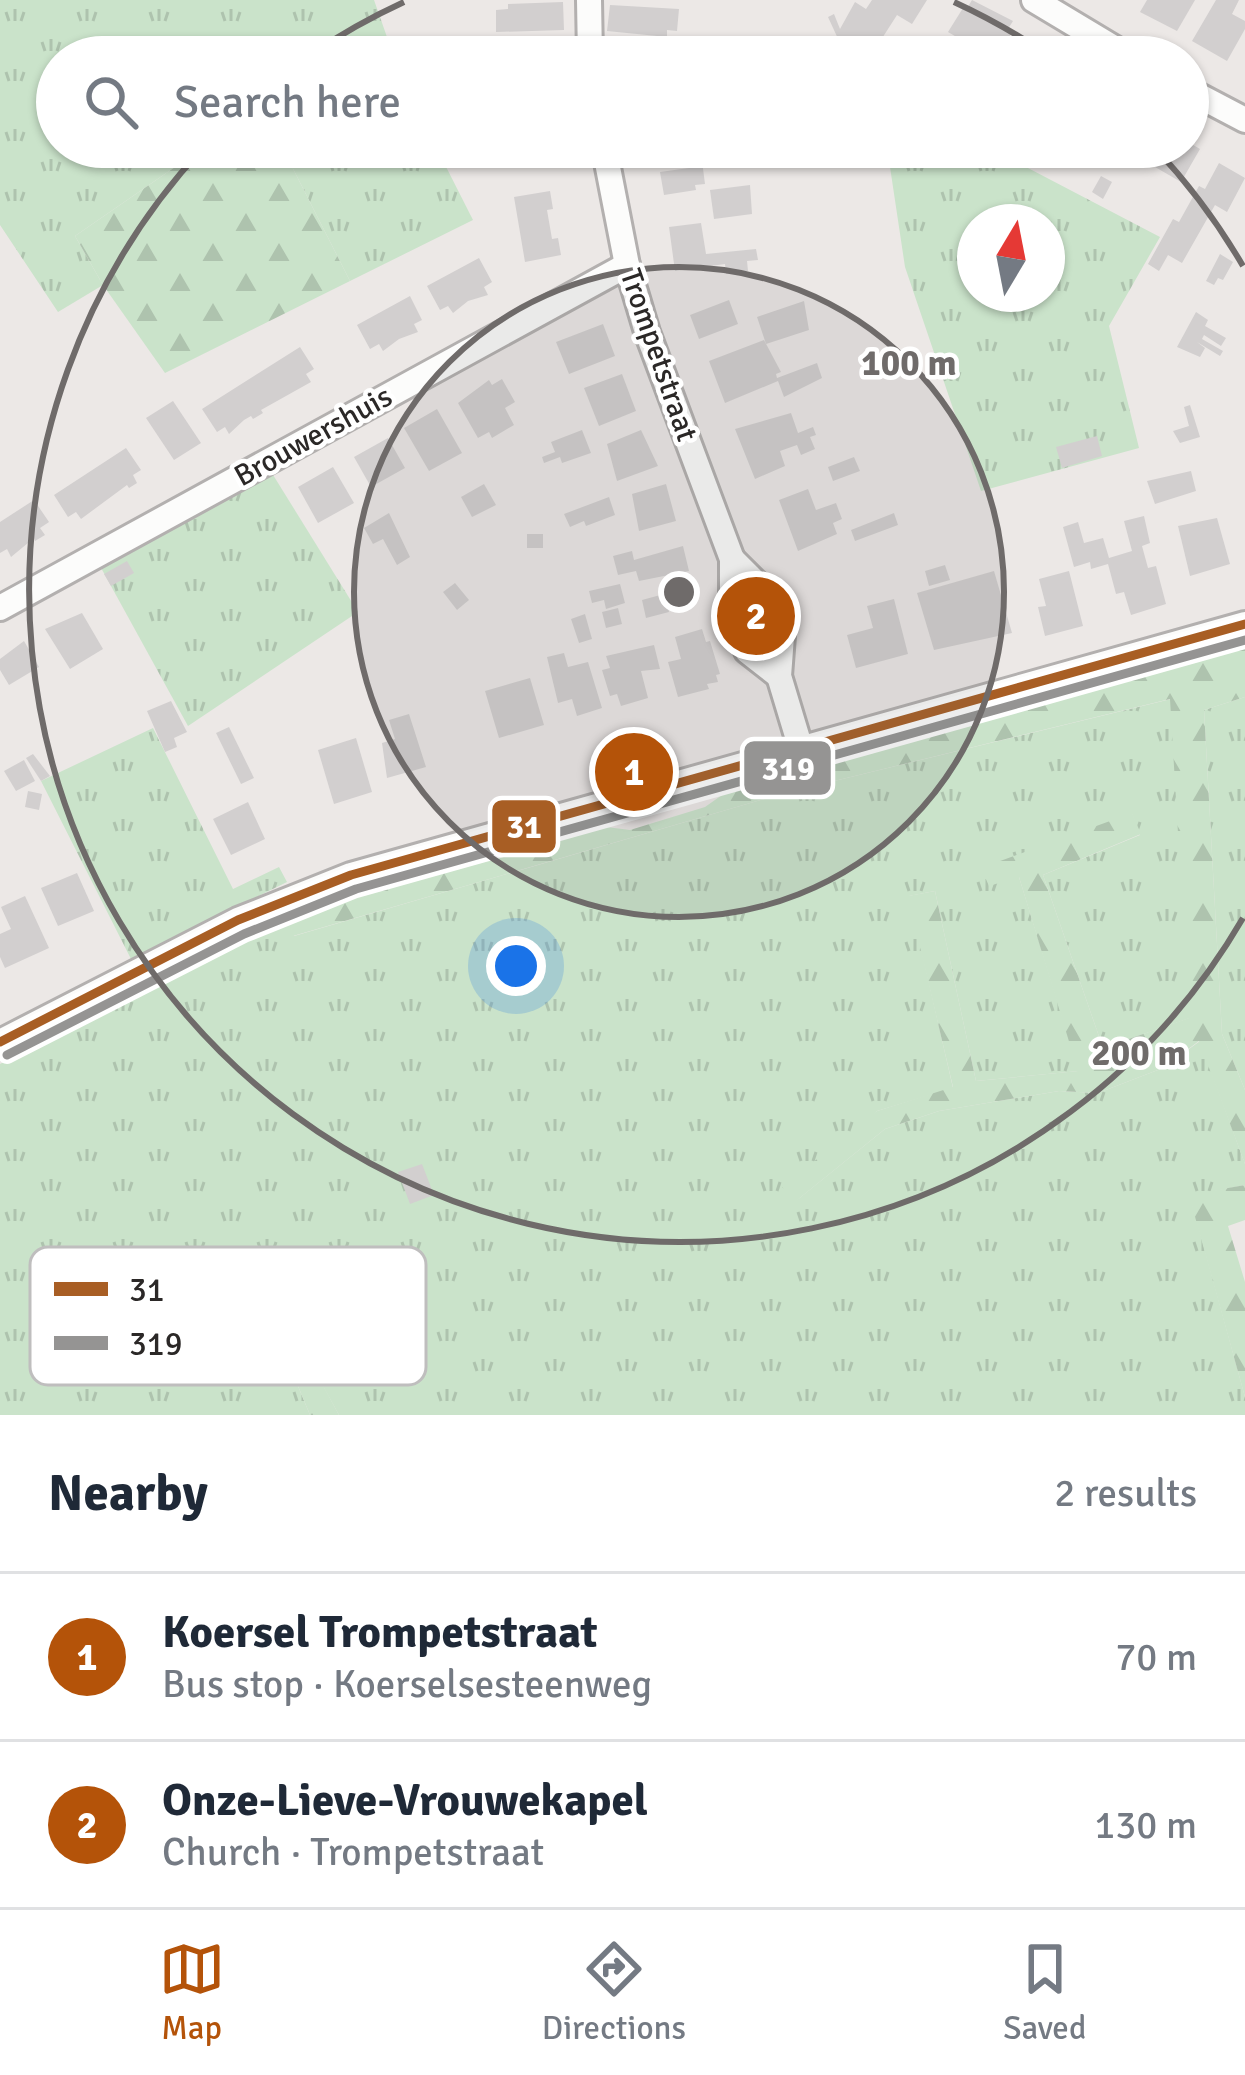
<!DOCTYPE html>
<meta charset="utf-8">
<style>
:root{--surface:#fff;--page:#f2f2f3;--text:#1f2937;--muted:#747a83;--line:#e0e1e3;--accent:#b45309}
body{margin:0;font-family:Signika,sans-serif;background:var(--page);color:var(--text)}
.compass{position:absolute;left:957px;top:204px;width:108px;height:108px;border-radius:50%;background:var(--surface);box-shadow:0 3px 9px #0004;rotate:10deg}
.you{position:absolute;left:516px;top:966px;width:42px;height:42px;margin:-30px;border:9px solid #fff;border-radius:50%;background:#1a73e8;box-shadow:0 0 0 18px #1a73e833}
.badge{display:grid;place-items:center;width:78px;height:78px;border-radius:50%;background:var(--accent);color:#fff;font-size:39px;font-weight:700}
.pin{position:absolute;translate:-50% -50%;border:6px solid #fff;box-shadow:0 3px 12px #0006}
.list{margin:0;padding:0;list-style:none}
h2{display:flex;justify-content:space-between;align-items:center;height:156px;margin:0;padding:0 48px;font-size:51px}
h2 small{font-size:39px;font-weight:400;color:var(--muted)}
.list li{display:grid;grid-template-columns:78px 1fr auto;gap:36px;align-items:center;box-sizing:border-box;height:168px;padding:0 48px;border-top:3px solid var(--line)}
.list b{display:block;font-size:45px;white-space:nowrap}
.list p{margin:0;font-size:39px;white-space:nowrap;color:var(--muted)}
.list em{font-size:39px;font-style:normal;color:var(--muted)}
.icon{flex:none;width:66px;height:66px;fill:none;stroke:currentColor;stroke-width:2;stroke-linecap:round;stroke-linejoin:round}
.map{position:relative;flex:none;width:1245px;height:1415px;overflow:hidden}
.search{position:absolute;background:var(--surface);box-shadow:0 3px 9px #0004;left:36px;right:36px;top:36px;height:132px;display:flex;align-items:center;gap:30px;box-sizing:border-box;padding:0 42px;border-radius:66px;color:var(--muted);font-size:45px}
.sheet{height:492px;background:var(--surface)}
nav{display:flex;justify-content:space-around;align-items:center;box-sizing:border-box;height:168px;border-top:3px solid var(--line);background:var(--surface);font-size:33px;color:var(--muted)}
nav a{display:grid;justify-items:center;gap:6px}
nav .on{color:var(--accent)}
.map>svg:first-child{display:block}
.grass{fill:url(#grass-tufts);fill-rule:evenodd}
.forest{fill:url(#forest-firs)}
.building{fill:#d2cfcf}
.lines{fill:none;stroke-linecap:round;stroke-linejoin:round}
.minor-casing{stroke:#b3b0af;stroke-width:30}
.minor{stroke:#fcfcfb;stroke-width:24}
.bus-1-casing{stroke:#fff;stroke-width:18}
.bus-2-casing{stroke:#fff;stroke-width:18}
.bus-1{stroke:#a85e24;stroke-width:9}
.bus-2{stroke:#959493;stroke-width:9}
.ring{fill:none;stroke:#6f6b6a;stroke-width:6}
.labels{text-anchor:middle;stroke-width:9;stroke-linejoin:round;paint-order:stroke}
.street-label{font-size:30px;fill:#2b2827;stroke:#fff}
.key{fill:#fff;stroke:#bfbebe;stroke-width:3}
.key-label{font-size:33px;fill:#2b2827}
.centre{fill:#6f6b6a;stroke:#fff;stroke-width:6}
.ring-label{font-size:36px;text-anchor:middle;font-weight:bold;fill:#6f6b6a;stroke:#fff;stroke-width:9;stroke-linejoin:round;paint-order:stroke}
.line-badge{stroke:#fff;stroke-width:4.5}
.badge-label{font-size:33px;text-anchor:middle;font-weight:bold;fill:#fff}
</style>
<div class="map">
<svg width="1245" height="1415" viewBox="0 0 1245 1415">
<defs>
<pattern id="grass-tufts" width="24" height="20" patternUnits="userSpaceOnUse" patternTransform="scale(3)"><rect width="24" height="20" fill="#cae3ca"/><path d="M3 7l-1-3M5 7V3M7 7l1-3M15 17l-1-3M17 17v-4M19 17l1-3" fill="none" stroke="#aec3ae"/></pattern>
<pattern id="forest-firs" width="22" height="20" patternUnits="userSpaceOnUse" patternTransform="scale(3)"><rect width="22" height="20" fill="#cae3ca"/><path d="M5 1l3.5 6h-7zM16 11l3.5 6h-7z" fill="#aec3ae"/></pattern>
</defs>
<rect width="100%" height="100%" fill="#ece8e6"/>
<g class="grass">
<polygon points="0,0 374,0 394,57 57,57 57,147 204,147 75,236 103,285 58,312 0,225"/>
<polygon points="282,147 436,147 473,220 350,281"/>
<path d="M 887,147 L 988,147 L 1160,237 L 1109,326 L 1139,448 L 981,491 L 905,267 ZM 975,222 L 1047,222 L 1047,294 L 975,294 Z"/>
<polygon points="270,470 358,612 188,726 100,566"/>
<polygon points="1245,697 1245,1090 1222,1034 1204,710"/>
<polygon points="1171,699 1190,1018 1103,1048 1043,875 1140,835 1132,814 1019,877 1079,1071 976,1081 935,891 909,896 953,1088 877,1111 797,1200 885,1129 939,1111 1059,1091 1098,1093 1163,1068 1200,1041 1245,1164 1245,1185 1190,1196 1245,1397 1245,1415 339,1415 318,1377 298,1386 310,1415 0,1415 0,1064 288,917 294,936 785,793"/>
<polygon points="153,728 233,889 279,867 287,882 131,959 41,781"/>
</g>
<g class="forest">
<polygon points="204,147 282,147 350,281 165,373 103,285 75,236"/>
<polygon points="1245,641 1245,697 1204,710 1222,1034 1245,1090 1245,1164 1199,1041 1163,1068 1098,1093 1059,1091 939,1111 885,1129 796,1201 782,1187 877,1111 953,1087 908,896 935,891 976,1081 1078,1071 1019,877 989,886 981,868 1132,813 1141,834 1043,875 1103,1048 1189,1018 1170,699 785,793 293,936 288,917 353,891 575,827 591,825 630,830 705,807 742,781 787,773"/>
<polygon points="1245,1185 1245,1220 1228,1226 1245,1282 1245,1397 1189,1195"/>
<polygon points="318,1376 339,1415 310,1415 298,1386"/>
</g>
<g class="building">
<polygon points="872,0 927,0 912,24 897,15 879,43 902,57 867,57 840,43 828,17 834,14 840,29 855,2 866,9"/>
<polygon points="972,0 1013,21 1006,32 1011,34 996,57 977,57 968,52 972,46 948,32 963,8 966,10"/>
<polygon points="1147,0 1195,0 1177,31 1140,12"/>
<polygon points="1216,0 1239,0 1232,14 1245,21 1245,29 1227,61 1192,41"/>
<polygon points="563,2 564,30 496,32 496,10 508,9 508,4"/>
<polygon points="610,5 679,9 677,31 667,30 667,37 607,31"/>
<polygon points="1188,142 1200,149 1181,182 1143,160 1151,147 1188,147"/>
<polygon points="702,161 705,184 695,185 696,190 664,195 660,172 689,168 689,162"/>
<polygon points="1219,163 1245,178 1227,212 1215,205 1182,263 1168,255 1159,271 1148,264 1173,219 1179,222 1199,186 1205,189"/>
<polygon points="1101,176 1112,182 1103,199 1092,192"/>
<polygon points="750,185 752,214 714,219 710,190"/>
<polygon points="550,191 553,209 547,210 552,239 558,238 561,255 525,262 514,197"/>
<polygon points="701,223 706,254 756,249 758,260 747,261 748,271 726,274 725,264 675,271 669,227"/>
<polygon points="1220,254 1233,262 1223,280 1218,278 1214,285 1206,281"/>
<polygon points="479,258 492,282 484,287 488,295 468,301 453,313 448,306 440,310 427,286"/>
<polygon points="410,296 422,320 414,324 418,332 399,339 383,351 379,344 370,349 357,325"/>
<polygon points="729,300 738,324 699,339 690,315"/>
<polygon points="804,301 809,330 766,344 757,317"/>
<polygon points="1196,312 1208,320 1205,326 1226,338 1221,346 1204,335 1202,339 1223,351 1220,356 1197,342 1205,348 1200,357 1177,347"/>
<polygon points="603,324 615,356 569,374 556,342"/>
<polygon points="764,340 781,372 776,374 777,378 817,363 822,378 784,397 778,381 725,403 709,361"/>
<polygon points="300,347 314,369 306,374 311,382 261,410 263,413 253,419 251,416 244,420 229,434 225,427 217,432 202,409"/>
<polygon points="622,374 636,411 599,426 584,388"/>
<polygon points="502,379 515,402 505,408 514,425 492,438 489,432 478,438 458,403 489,380 492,385"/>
<polygon points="173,401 201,443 174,460 146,418"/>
<polygon points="1190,405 1200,437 1180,443 1173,431 1189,426 1184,407"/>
<polygon points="437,409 462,453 429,471 404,428"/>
<polygon points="791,413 798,433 813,427 816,435 810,437 815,449 801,455 797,445 780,451 785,466 755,479 735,429"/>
<polygon points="582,430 591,453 562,463 560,457 544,463 542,457 555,452 551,442"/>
<polygon points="641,430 658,466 617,481 607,444"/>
<polygon points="1097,436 1102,456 1062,468 1056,447"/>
<polygon points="388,438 405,468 371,487 354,457"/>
<polygon points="126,448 141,470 133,475 137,483 129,488 127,485 81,519 76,512 68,517 54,495"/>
<polygon points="854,457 860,471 833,481 828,467"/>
<polygon points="333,467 354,503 318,523 298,487"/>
<polygon points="1191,471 1196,491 1155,504 1147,481"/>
<polygon points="484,484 496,505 472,517 461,497"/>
<polygon points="666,484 676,521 639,531 632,494"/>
<polygon points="808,489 816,510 836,503 842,519 833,523 837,534 798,551 779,500"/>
<polygon points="609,497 615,515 586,526 584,521 570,527 564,514"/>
<polygon points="34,500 49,522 40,528 45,535 35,541 34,538 11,557 7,549 0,553 0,522"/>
<polygon points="389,513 410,557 397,565 383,539 373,544 364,528"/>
<polygon points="894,513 898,525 855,541 851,530"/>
<polygon points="1144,516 1150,543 1142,546 1148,568 1156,566 1166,604 1131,615 1124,592 1116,594 1108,564 1091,569 1090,562 1074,567 1063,527 1078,522 1084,543 1103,538 1109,558 1132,551 1124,521"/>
<polygon points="1217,518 1230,564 1190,576 1178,526"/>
<rect x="527" y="534" width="16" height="14"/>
<polygon points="683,546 689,571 639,581 636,571 618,575 613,556 632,551 634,560"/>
<polygon points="127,561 134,573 111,586 104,574"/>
<polygon points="945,565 950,580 929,586 925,571"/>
<polygon points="994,571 1012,633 934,650 917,593"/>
<polygon points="1069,571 1083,626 1045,636 1038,607 1046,606 1039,579"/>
<polygon points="455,583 469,600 457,610 443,592"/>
<polygon points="620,584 625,603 606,609 604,600 592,603 589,591"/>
<polygon points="664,594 669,612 646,618 642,600"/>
<polygon points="894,599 908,654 856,668 847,635 873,628 867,606"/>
<polygon points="618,608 622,624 606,628 602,612"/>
<polygon points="82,613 103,649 70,669 45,629"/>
<polygon points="585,614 592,639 579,643 571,619"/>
<polygon points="702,629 706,642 710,641 720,674 716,675 718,682 707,684 709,689 678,697 668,662 681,659 675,637"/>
<polygon points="24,641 39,667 9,685 0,670 0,659"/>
<polygon points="654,645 660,669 641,671 648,698 621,706 617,694 610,696 602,670 610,668 606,656"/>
<polygon points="564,653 568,667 588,662 602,708 577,716 572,699 558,703 547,657"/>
<polygon points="530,678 544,725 499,738 485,691"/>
<polygon points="171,701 187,732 174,738 177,747 165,752 147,711"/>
<polygon points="409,714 426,767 387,778 382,743 395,739 389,720"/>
<polygon points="229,727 254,778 241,784 216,733"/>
<polygon points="356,738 372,792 334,804 318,750"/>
<polygon points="33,754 50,776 41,781 26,758"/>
<polygon points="24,760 35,781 16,791 4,771"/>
<polygon points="28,791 42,794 39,810 25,807"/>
<polygon points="248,802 265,839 231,855 213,819"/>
<polygon points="77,873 94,911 58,926 41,888"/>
<polygon points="25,896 49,948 5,968 0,957 0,934 11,929 1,907"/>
<polygon points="422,1164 434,1195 410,1204 398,1172"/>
</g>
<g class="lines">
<g class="minor-casing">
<g id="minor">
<polyline points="589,0 590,57"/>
<polyline points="1034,0 1129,57"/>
<polyline points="1188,90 1245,120"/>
<polyline points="604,147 627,265 647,332 732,559 732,610 747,651 779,676"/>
<polyline points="732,559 771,598 782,636 779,676 801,749"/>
<polyline points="0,608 627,265"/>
<polyline points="0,1042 238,920 351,875 1245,624"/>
</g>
</g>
<use href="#minor" class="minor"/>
<g class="bus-1-casing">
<polyline id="bus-1" points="0,1042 238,920 351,875 1245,624"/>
</g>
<g class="bus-2-casing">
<polyline id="bus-2" points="7,1055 244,934 356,889 1245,640"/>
</g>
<use href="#bus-1" class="bus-1"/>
<use href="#bus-2" class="bus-2"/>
</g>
<circle cx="679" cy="592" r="325" fill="#6f6b6a" fill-opacity=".12"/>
<g class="ring">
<circle cx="679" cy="592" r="325"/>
<path d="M1243 918A651 651 0 1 1 203 148M310 55A651 651 0 0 1 404 2M954 2A651 651 0 0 1 1048 55M1155 148A651 651 0 0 1 1243 266"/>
</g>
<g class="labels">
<g class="street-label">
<text transform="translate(659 355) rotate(71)" y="10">Trompetstraat</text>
<text transform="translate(313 436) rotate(-29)" y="10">Brouwershuis</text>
</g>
</g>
<rect x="30" y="1247" width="396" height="138" rx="18" class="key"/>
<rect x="54" y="1282" width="54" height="14" fill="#a85e24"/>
<rect x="54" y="1336" width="54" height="14" fill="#959493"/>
<g class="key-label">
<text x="129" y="1301">31</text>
<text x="129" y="1355">319</text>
</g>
<circle cx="679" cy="592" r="18" class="centre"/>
<g class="ring-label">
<text x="909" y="375">100 m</text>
<text x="1139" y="1065">200 m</text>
</g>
<g class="line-badge">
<rect x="742" y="739" width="91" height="58" rx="12" fill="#959493"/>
<rect x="490" y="798" width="68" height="57" rx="12" fill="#a85e24"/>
</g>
<g class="badge-label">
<text x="788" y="780">319</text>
<text x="524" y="838">31</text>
</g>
</svg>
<svg class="compass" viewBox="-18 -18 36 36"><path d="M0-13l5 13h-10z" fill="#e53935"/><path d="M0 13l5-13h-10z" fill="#747a83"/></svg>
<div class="you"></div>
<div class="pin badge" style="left:634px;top:772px">1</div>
<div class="pin badge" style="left:756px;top:616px">2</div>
<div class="search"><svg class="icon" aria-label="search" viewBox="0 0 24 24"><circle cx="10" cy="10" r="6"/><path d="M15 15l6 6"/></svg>Search here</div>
</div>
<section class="sheet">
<h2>Nearby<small>2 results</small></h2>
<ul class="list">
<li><span class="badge">1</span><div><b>Koersel Trompetstraat</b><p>Bus stop · Koerselsesteenweg</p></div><em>70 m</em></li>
<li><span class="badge">2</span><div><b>Onze-Lieve-Vrouwekapel</b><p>Church · Trompetstraat</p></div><em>130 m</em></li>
</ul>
</section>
<nav>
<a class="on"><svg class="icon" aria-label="map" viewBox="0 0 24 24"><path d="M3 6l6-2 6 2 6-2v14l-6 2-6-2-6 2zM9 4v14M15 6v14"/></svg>Map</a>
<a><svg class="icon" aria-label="directions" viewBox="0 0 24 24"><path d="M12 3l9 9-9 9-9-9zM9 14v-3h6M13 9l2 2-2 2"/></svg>Directions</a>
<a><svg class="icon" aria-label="saved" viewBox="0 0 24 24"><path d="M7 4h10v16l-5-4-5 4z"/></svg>Saved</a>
</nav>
